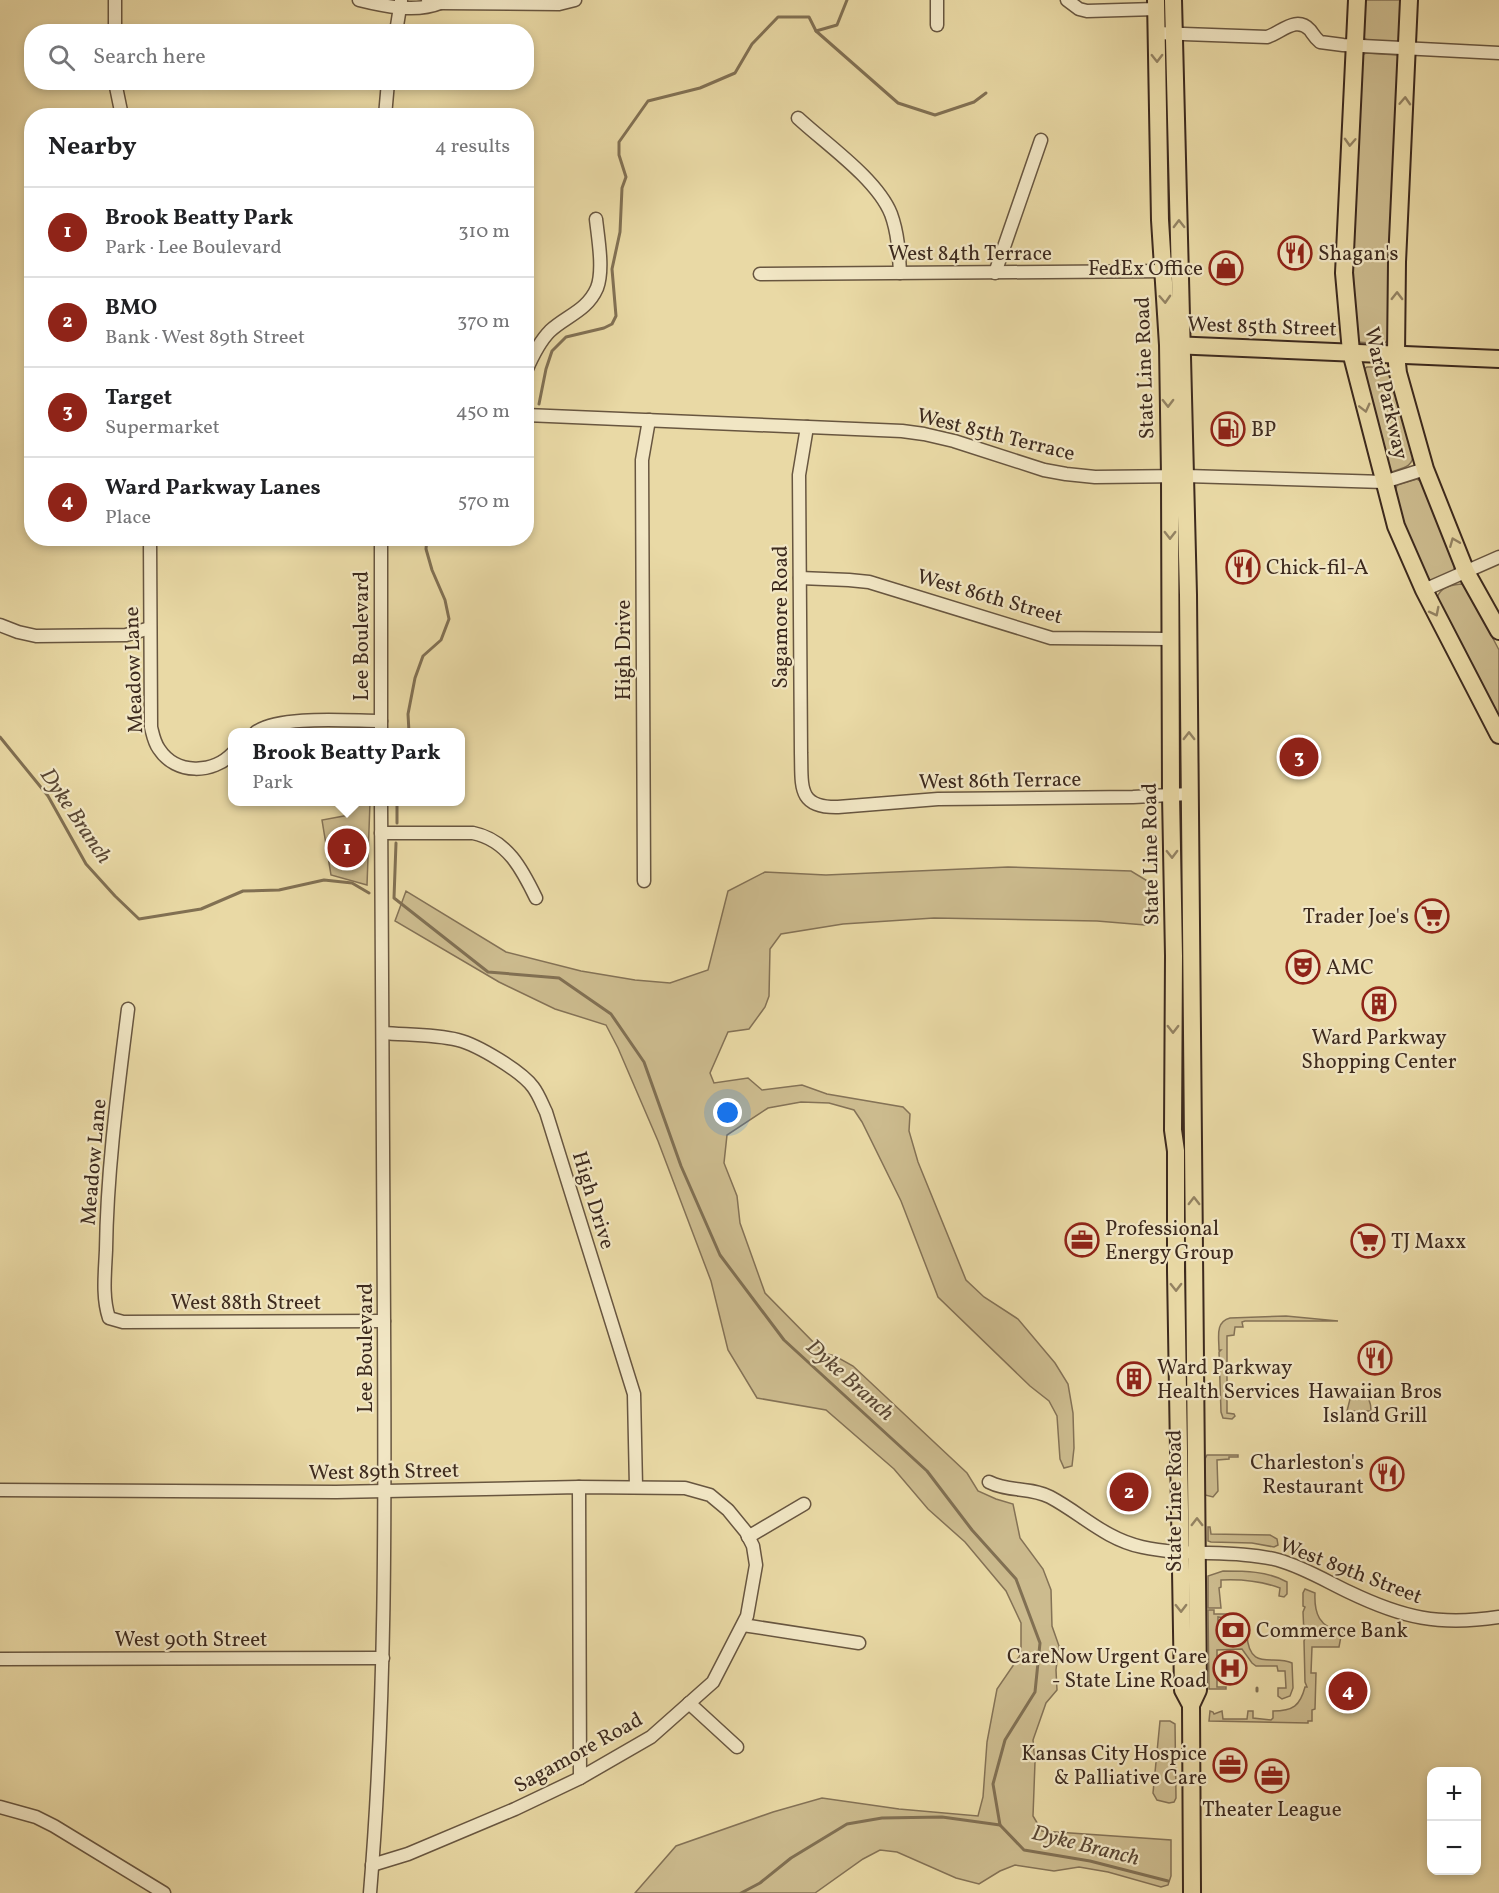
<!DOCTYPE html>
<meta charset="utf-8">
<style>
:root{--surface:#fff;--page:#f2f2f2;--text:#202124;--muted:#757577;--line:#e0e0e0;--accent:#8f2418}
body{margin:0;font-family:Vollkorn,serif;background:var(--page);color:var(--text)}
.controls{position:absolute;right:18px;bottom:18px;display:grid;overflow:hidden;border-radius:12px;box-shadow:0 3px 9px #0003}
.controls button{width:54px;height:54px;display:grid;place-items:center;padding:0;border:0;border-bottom:2px solid var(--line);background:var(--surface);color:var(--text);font:30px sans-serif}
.you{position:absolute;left:728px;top:1113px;width:21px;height:21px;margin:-15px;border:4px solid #fff;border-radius:50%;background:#1a73e8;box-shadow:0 0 0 9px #1a73e833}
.badge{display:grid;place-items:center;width:39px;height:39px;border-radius:50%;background:var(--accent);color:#fff;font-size:20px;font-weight:700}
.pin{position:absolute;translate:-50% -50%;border:3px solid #fff;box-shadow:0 2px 6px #0006}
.popup{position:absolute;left:228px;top:728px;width:237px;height:78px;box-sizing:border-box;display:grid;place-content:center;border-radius:12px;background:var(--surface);filter:drop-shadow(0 2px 4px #0005);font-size:20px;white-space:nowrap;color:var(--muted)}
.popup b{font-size:22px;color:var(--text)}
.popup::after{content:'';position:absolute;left:50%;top:100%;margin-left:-12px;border:12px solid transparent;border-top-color:var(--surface)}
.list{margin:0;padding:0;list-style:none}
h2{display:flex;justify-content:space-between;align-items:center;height:78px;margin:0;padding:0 24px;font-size:26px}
h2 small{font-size:20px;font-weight:400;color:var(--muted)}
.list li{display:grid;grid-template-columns:39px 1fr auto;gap:18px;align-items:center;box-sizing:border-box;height:90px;padding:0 24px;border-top:2px solid var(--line)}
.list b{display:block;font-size:22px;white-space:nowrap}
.list p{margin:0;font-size:20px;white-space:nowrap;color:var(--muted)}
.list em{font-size:20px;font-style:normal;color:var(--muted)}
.icon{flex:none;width:33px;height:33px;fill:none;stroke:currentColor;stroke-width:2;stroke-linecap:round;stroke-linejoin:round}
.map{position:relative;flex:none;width:1499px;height:1893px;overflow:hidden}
.search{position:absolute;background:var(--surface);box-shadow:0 3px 9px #0003;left:24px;top:24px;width:510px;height:66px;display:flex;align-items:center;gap:15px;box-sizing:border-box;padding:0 21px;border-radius:24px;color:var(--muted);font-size:22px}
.panel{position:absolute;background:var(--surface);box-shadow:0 3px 9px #0003;left:24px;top:108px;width:510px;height:438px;border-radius:24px}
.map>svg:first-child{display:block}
.green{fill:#ccbb8e;stroke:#847256;stroke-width:1.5}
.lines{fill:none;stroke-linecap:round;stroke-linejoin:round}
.stream{stroke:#817053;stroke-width:3}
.minor-casing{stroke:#685640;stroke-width:15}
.major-casing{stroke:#3d2a1e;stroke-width:20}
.minor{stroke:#f1e6c4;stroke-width:12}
.major{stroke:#e9d9a5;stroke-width:16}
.oneway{stroke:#938262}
.labels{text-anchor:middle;stroke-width:4.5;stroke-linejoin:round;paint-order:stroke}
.street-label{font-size:21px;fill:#3d2a1e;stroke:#f1e6c4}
.poi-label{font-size:21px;fill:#3d2a1e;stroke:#f1e6c4;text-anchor:start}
.water-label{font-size:22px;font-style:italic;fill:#5a4734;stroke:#f1e6c4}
</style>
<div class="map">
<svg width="1499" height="1893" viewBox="0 0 1499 1893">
<rect width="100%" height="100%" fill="#e9d9a5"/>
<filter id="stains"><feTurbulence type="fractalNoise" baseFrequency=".00333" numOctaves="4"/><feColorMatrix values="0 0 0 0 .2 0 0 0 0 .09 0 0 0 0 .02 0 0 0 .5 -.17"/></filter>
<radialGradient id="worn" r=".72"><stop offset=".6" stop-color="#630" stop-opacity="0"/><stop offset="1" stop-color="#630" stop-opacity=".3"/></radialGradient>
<g class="green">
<path d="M 1362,0 L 1402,0 L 1401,37 L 1399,41 C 1388,44 1371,43 1362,37 Z"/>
<path d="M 1366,53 L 1397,55 L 1400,60 L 1389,339 L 1384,344 L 1357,342 C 1348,247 1357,151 1362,55 Z"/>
<path d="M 1367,367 L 1379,367 L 1391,370 L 1413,453 C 1414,467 1403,468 1391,472 L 1386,470 L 1362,370 Z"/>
<polygon points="1417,479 1422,482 1455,565 1453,572 1432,581 1427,578 1423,572 1394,497 1397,485"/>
<path d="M 1461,584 L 1465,585 L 1499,650 L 1499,721 L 1437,601 C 1437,589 1450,585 1461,584 Z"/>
<polygon points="351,802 370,802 367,885 331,875 322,820 349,815"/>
<polygon points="1008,867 1131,871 1154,885 1158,916 1145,925 1097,921 934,918 843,924 781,934 770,949 769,996 765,1007 749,1029 728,1032 710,1073 714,1083 748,1078 762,1090 802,1085 827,1094 903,1107 910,1114 909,1131 918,1162 966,1280 984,1297 1018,1319 1055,1363 1068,1384 1073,1413 1074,1448 1072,1466 1064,1468 1060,1459 1057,1416 1049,1401 1030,1386 938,1297 901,1201 862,1122 854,1110 829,1103 801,1102 768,1108 727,1135 724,1163 737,1196 740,1223 765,1293 824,1353 835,1356 853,1366 967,1473 978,1491 996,1499 1013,1504 1020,1538 1043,1569 1051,1590 1052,1626 1059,1646 1056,1670 1057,1690 1046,1703 1033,1740 1035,1762 1033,1816 1042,1831 1171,1840 1171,1876 1168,1885 1161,1887 1108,1872 1079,1867 1054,1871 1015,1865 1000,1871 979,1884 956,1878 897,1852 880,1850 863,1859 815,1893 635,1893 676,1846 773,1812 822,1798 899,1809 978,1816 983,1797 987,1742 997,1689 1021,1654 1021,1623 1006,1591 965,1542 928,1509 894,1469 826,1410 757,1398 728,1350 711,1281 658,1141 618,1048 606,1025 555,1009 499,982 395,921 406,891 506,952 581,971 635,980 670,983 708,970 728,891 765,872 826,875"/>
<path d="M 1286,1316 L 1338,1321 L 1245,1321 L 1242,1322 L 1243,1327 L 1235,1327 L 1234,1335 L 1227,1336 L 1227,1413 L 1234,1414 L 1235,1416 L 1232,1419 L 1223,1418 L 1221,1412 L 1219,1352 L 1221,1350 L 1219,1350 C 1219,1337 1215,1322 1230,1318 Z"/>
<path d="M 1357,1389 L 1362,1389 C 1368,1395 1371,1402 1371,1411 L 1347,1411 L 1350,1399 Z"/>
<polygon points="1207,1455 1238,1455 1238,1457 1229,1457 1229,1459 1217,1460 1218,1491 1213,1497 1205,1495 1205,1459"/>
<polygon points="1208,1527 1210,1527 1211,1534 1270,1535 1277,1539 1278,1545 1274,1547 1252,1543 1211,1542 1208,1541"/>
<path d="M 1223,1571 C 1244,1571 1268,1571 1287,1582 L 1287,1594 L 1284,1597 L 1279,1596 L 1280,1588 C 1261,1581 1242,1579 1221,1580 L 1221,1587 L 1219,1588 L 1221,1608 L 1208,1608 L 1208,1576 Z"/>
<path d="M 1305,1589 L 1315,1593 C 1314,1613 1319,1628 1342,1631 L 1339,1647 L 1312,1647 L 1311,1673 L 1316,1673 L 1315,1709 L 1312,1710 L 1312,1721 L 1308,1721 L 1308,1723 L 1209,1721 L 1210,1711 L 1213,1712 L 1214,1714 L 1222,1711 L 1223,1719 L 1247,1719 L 1248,1711 L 1253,1711 L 1253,1718 L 1271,1720 L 1273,1718 L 1273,1711 C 1293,1711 1300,1706 1305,1687 L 1307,1687 L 1305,1682 L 1304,1641 L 1306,1636 L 1304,1634 L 1303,1612 L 1305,1607 L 1303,1606 L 1303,1593 Z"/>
<path d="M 1208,1610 L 1214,1610 L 1214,1614 L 1227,1614 L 1224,1618 L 1218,1617 L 1218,1635 L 1247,1635 C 1249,1672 1274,1654 1292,1663 L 1293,1688 L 1290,1696 L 1282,1699 L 1278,1696 L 1278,1688 L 1286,1688 L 1285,1671 L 1278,1671 L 1277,1666 L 1256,1666 L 1252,1663 L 1242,1649 L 1217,1650 L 1217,1687 L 1226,1687 L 1226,1689 L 1209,1689 Z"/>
<polygon points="1160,1721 1170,1721 1175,1724 1176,1798 1174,1802 1169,1803 1157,1800 1153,1793"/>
</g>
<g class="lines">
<g class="stream">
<polyline points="816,31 898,103 935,115 974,102 986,93"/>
<polyline points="539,404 546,369 552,351 566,337 604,328 612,324 616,316 612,269 620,232 622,188 626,177 619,155 619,142 648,101 700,88 735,73 752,44 778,17 809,17 816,31 837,25 847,0"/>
<polyline points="526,435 531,424"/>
<polyline points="409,732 408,714 415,678 423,656 441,640 449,619 445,600 432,570 426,549 427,538"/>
<polyline points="0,737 48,796 86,864 115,896 139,919 201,909 243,891 279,890 324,880 352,883 369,893"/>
<polyline points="397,802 397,823"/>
<polyline points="396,843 394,898 488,972 559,978 611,1014 644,1062 681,1166 720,1255 784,1340 927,1471 972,1530 1016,1579 1040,1643 1035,1692 1005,1740 993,1784 1000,1825 1024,1850 1090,1861 1168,1881"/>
<polyline points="1257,1688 1257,1691"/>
<polyline points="741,1893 760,1883 791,1858 847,1824 882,1818 942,1817 1000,1825"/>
</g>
<g class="minor-casing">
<g id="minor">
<polyline points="115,0 115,32"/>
<path d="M 359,0 C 383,6 416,13 440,3"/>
<polyline points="428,0 441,3 559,4 575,0"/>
<polyline points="1067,0 1079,9 1087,11 1156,9"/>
<polyline points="937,25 937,0"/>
<polyline points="396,32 401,1"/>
<path d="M 1156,33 L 1267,37 C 1281,33 1296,15 1310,30 C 1313,34 1315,38 1320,42 L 1343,45 L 1499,53"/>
<polyline points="115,82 122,116"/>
<polyline points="385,116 388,82"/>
<path d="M 798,118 C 826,144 877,179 891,214 C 898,233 899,253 900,273"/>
<polyline points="995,273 1041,140"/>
<polyline points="760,274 1170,271"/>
<path d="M 526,371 C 532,357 539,342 550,331 C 566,316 587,311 597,288 C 604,270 598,238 596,219"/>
<polyline points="526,415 902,431 924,434 954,441 1044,470 1066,474 1095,477 1186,476 1384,482 1425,469"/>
<path d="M 807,427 L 799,475 L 801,753 C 802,786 797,808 838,807 L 938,799 L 1133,797 L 1189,794"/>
<path d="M 150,538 L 151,727 C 153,735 154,742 159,749 C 176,775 213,774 233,753"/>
<polyline points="381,538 381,732"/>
<polyline points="800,578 849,580 869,582 1051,638 1170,639"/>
<polyline points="1424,590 1499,557"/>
<polyline points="0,625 18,632 36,636 126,635 150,628"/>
<path d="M 256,732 C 281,715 349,721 381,721"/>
<path d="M 381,833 L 473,833 C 507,840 522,869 536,898"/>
<polyline points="644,881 642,460 649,420"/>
<path d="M 128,1009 C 118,1089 107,1170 106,1250 C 105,1273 102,1297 109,1318 L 123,1322 L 384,1321"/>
<path d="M 383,1033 C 407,1035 434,1034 458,1040 C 478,1045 521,1071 533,1087 C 539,1095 542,1104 546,1112 L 634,1394 L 636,1487"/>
<path d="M 989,1482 C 1008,1492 1031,1487 1050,1497 C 1082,1514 1105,1539 1142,1547 C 1187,1557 1234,1549 1278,1560 C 1303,1567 1326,1581 1349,1592 C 1403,1618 1439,1626 1499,1617"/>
<polyline points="579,1487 580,1778"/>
<polyline points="0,1490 336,1492 579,1487 685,1488 710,1495 728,1510 746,1532 753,1546 756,1565 747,1616 713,1682 651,1737 580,1778 515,1809 408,1854 372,1865"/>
<polyline points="748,1537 804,1504"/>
<polyline points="743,1625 859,1643"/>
<polyline points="0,1659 383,1658"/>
<polyline points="689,1703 737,1747"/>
<polyline points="0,1807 36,1817 54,1826 164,1893"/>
<path d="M 370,1893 C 386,1703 385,1513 384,1323 C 383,1149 382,975 381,802"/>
</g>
</g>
<g class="major-casing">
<g id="major">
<polyline points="1156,0 1160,220 1168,345 1170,476 1171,795 1174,956 1173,1130 1176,1151 1176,1271 1183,1690 1191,1705"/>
<polyline points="1173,0 1188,595 1198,1690 1191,1705 1192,1893"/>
<polyline points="1357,0 1344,273 1351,352 1396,526 1424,590 1499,735"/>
<polyline points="1409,0 1397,262 1396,354 1398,373 1425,469 1466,572 1499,631"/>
<polyline points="1172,345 1499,359"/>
</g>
</g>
<use href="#minor" class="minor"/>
<use href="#major" class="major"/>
</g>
<defs><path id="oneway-chevron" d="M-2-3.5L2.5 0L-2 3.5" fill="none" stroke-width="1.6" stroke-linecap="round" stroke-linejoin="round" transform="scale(1.5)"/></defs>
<g class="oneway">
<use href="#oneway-chevron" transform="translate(1157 58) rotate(89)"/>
<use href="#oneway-chevron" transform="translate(1405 101) rotate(-87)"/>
<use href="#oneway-chevron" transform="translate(1350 142) rotate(93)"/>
<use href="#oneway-chevron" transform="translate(1179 224) rotate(-91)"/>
<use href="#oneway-chevron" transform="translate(1397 296) rotate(-89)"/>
<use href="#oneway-chevron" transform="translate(1165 299) rotate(87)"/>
<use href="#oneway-chevron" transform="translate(1168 403) rotate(89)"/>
<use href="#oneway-chevron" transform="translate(1365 408) rotate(76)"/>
<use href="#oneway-chevron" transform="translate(1170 535) rotate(90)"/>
<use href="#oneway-chevron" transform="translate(1454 542) rotate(-112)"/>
<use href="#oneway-chevron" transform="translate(1435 612) rotate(63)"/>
<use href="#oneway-chevron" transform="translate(1189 736) rotate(-90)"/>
<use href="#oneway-chevron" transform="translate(1172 854) rotate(89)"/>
<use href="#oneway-chevron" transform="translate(1173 1029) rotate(90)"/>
<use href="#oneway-chevron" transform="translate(1194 1201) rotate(-90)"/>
<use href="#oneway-chevron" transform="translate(1176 1287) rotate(89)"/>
<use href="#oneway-chevron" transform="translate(1197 1522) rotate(-90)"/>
<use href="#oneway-chevron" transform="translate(1181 1608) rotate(89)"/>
</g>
<defs>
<g id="restaurant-ring" transform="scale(1.725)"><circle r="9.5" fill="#f1e6c4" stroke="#8f2418" stroke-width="1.5"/><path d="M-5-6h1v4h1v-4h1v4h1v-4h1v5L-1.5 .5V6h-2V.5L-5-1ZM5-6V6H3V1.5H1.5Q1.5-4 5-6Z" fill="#8f2418"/></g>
<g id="shop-ring" transform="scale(1.725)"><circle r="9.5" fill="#f1e6c4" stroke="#8f2418" stroke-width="1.5"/><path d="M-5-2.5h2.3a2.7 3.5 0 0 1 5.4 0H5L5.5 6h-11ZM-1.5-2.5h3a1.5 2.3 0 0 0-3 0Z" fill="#8f2418"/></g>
<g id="fuel-ring" transform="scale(1.725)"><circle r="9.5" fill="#f1e6c4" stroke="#8f2418" stroke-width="1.5"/><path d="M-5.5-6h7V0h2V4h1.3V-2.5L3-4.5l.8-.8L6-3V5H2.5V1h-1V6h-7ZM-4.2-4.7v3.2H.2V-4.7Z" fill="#8f2418"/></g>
<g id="supermarket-ring" transform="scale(1.725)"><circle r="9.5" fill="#f1e6c4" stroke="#8f2418" stroke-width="1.5"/><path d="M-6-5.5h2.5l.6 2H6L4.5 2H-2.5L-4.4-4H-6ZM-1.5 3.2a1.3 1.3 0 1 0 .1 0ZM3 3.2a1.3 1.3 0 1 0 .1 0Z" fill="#8f2418"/></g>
<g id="theatre-ring" transform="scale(1.725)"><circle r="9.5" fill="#f1e6c4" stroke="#8f2418" stroke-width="1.5"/><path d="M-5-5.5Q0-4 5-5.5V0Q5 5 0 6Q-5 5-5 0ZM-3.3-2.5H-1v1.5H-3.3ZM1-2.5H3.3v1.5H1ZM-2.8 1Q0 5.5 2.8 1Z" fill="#8f2418"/></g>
<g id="building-ring" transform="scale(1.725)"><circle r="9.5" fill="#f1e6c4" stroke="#8f2418" stroke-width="1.5"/><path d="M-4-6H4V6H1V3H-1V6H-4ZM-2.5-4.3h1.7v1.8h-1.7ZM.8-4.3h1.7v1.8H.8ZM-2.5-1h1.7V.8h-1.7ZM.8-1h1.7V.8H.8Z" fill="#8f2418"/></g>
<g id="office-ring" transform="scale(1.725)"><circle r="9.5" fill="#f1e6c4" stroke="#8f2418" stroke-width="1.5"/><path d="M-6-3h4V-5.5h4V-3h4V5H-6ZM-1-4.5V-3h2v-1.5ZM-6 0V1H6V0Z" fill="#8f2418"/></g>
<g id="bank-ring" transform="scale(1.725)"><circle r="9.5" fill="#f1e6c4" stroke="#8f2418" stroke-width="1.5"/><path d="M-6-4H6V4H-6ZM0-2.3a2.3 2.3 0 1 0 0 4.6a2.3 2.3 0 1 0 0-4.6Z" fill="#8f2418"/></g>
<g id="hospital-ring" transform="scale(1.725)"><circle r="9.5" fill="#f1e6c4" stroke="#8f2418" stroke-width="1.5"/><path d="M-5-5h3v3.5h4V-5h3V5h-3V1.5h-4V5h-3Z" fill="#8f2418"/></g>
</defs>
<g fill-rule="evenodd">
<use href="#restaurant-ring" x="1295" y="253"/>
<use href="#shop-ring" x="1226" y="268"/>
<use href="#fuel-ring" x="1228" y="429"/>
<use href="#restaurant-ring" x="1243" y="567"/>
<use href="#supermarket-ring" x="1432" y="916"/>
<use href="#theatre-ring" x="1303" y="967"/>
<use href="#building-ring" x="1379" y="1004"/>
<use href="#office-ring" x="1082" y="1240"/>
<use href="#supermarket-ring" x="1368" y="1241"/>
<use href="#restaurant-ring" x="1375" y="1358"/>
<use href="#building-ring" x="1134" y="1379"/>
<use href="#restaurant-ring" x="1387" y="1474"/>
<use href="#bank-ring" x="1233" y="1630"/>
<use href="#hospital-ring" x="1230" y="1668"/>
<use href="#office-ring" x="1230" y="1765"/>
<use href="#office-ring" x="1272" y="1776"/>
</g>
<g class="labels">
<g class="street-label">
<text x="970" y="260">West 84th Terrace</text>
<text transform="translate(1262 326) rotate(2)" y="7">West 85th Street</text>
<text transform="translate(1144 368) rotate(-92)" y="7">State Line Road</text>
<text transform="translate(1387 393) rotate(77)" y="7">Ward Parkway</text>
<text transform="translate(996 434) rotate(14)" y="7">West 85th Terrace</text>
<text transform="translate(990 596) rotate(16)" y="7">West 86th Street</text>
<text transform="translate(780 617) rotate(-90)" y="7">Sagamore Road</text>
<text transform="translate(361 636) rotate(-90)" y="7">Lee Boulevard</text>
<text transform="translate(623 650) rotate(-90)" y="7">High Drive</text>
<text transform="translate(133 670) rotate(-92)" y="7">Meadow Lane</text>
<text transform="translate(1000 780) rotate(-1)" y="7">West 86th Terrace</text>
<text transform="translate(1150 854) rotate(-91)" y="7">State Line Road</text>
<text transform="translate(93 1162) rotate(-85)" y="7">Meadow Lane</text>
<text transform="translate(594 1200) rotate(73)" y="7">High Drive</text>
<text x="246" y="1309">West 88th Street</text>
<text transform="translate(365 1348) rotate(-90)" y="7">Lee Boulevard</text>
<text transform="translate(384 1471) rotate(-1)" y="7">West 89th Street</text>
<text transform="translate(1174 1501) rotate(-90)" y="7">State Line Road</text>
<text transform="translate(1351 1570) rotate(21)" y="7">West 89th Street</text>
<text x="191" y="1646">West 90th Street</text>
<text transform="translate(578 1752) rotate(-29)" y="7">Sagamore Road</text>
</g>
<g class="poi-label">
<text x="1318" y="260">Shagan's</text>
<text x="1203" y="275" text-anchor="end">FedEx Office</text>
<text x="1251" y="436">BP</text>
<text x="1266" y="574">Chick-fil-A</text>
<text x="1409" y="923" text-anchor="end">Trader Joe's</text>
<text x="1326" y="974">AMC</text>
<text x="1379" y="1044" text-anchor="middle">Ward Parkway<tspan x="1379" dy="24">Shopping Center</tspan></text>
<text x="1105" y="1235">Professional<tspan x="1105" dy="24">Energy Group</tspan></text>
<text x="1391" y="1248">TJ Maxx</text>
<text x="1157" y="1374">Ward Parkway<tspan x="1157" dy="24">Health Services</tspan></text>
<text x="1375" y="1398" text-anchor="middle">Hawaiian Bros<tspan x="1375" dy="24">Island Grill</tspan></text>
<text x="1364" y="1469" text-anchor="end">Charleston's<tspan x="1364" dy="24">Restaurant</tspan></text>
<text x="1256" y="1637">Commerce Bank</text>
<text x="1207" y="1663" text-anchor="end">CareNow Urgent Care<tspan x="1207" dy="24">- State Line Road</tspan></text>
<text x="1207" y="1760" text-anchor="end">Kansas City Hospice<tspan x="1207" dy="24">&amp; Palliative Care</tspan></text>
<text x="1272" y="1816" text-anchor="middle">Theater League</text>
</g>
<g class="water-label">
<text transform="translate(77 815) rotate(56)" y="8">Dyke Branch</text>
<text transform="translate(851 1379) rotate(42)" y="8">Dyke Branch</text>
<text transform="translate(1086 1844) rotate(14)" y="8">Dyke Branch</text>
</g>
</g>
<rect width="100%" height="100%" filter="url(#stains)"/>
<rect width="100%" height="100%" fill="url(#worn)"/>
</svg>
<div class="controls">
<button>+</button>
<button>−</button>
</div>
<div class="you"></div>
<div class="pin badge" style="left:347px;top:848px">1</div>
<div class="popup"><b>Brook Beatty Park</b>Park</div>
<div class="pin badge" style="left:1129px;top:1492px">2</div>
<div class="pin badge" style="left:1299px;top:757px">3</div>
<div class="pin badge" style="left:1348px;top:1691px">4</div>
<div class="search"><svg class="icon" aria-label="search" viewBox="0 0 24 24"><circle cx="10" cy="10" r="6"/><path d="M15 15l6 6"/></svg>Search here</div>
<section class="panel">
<h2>Nearby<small>4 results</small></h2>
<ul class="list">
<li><span class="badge">1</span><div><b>Brook Beatty Park</b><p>Park · Lee Boulevard</p></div><em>310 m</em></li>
<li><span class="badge">2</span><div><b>BMO</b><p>Bank · West 89th Street</p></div><em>370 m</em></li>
<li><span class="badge">3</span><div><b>Target</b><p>Supermarket</p></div><em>450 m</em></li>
<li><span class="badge">4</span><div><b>Ward Parkway Lanes</b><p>Place</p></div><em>570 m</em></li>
</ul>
</section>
</div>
